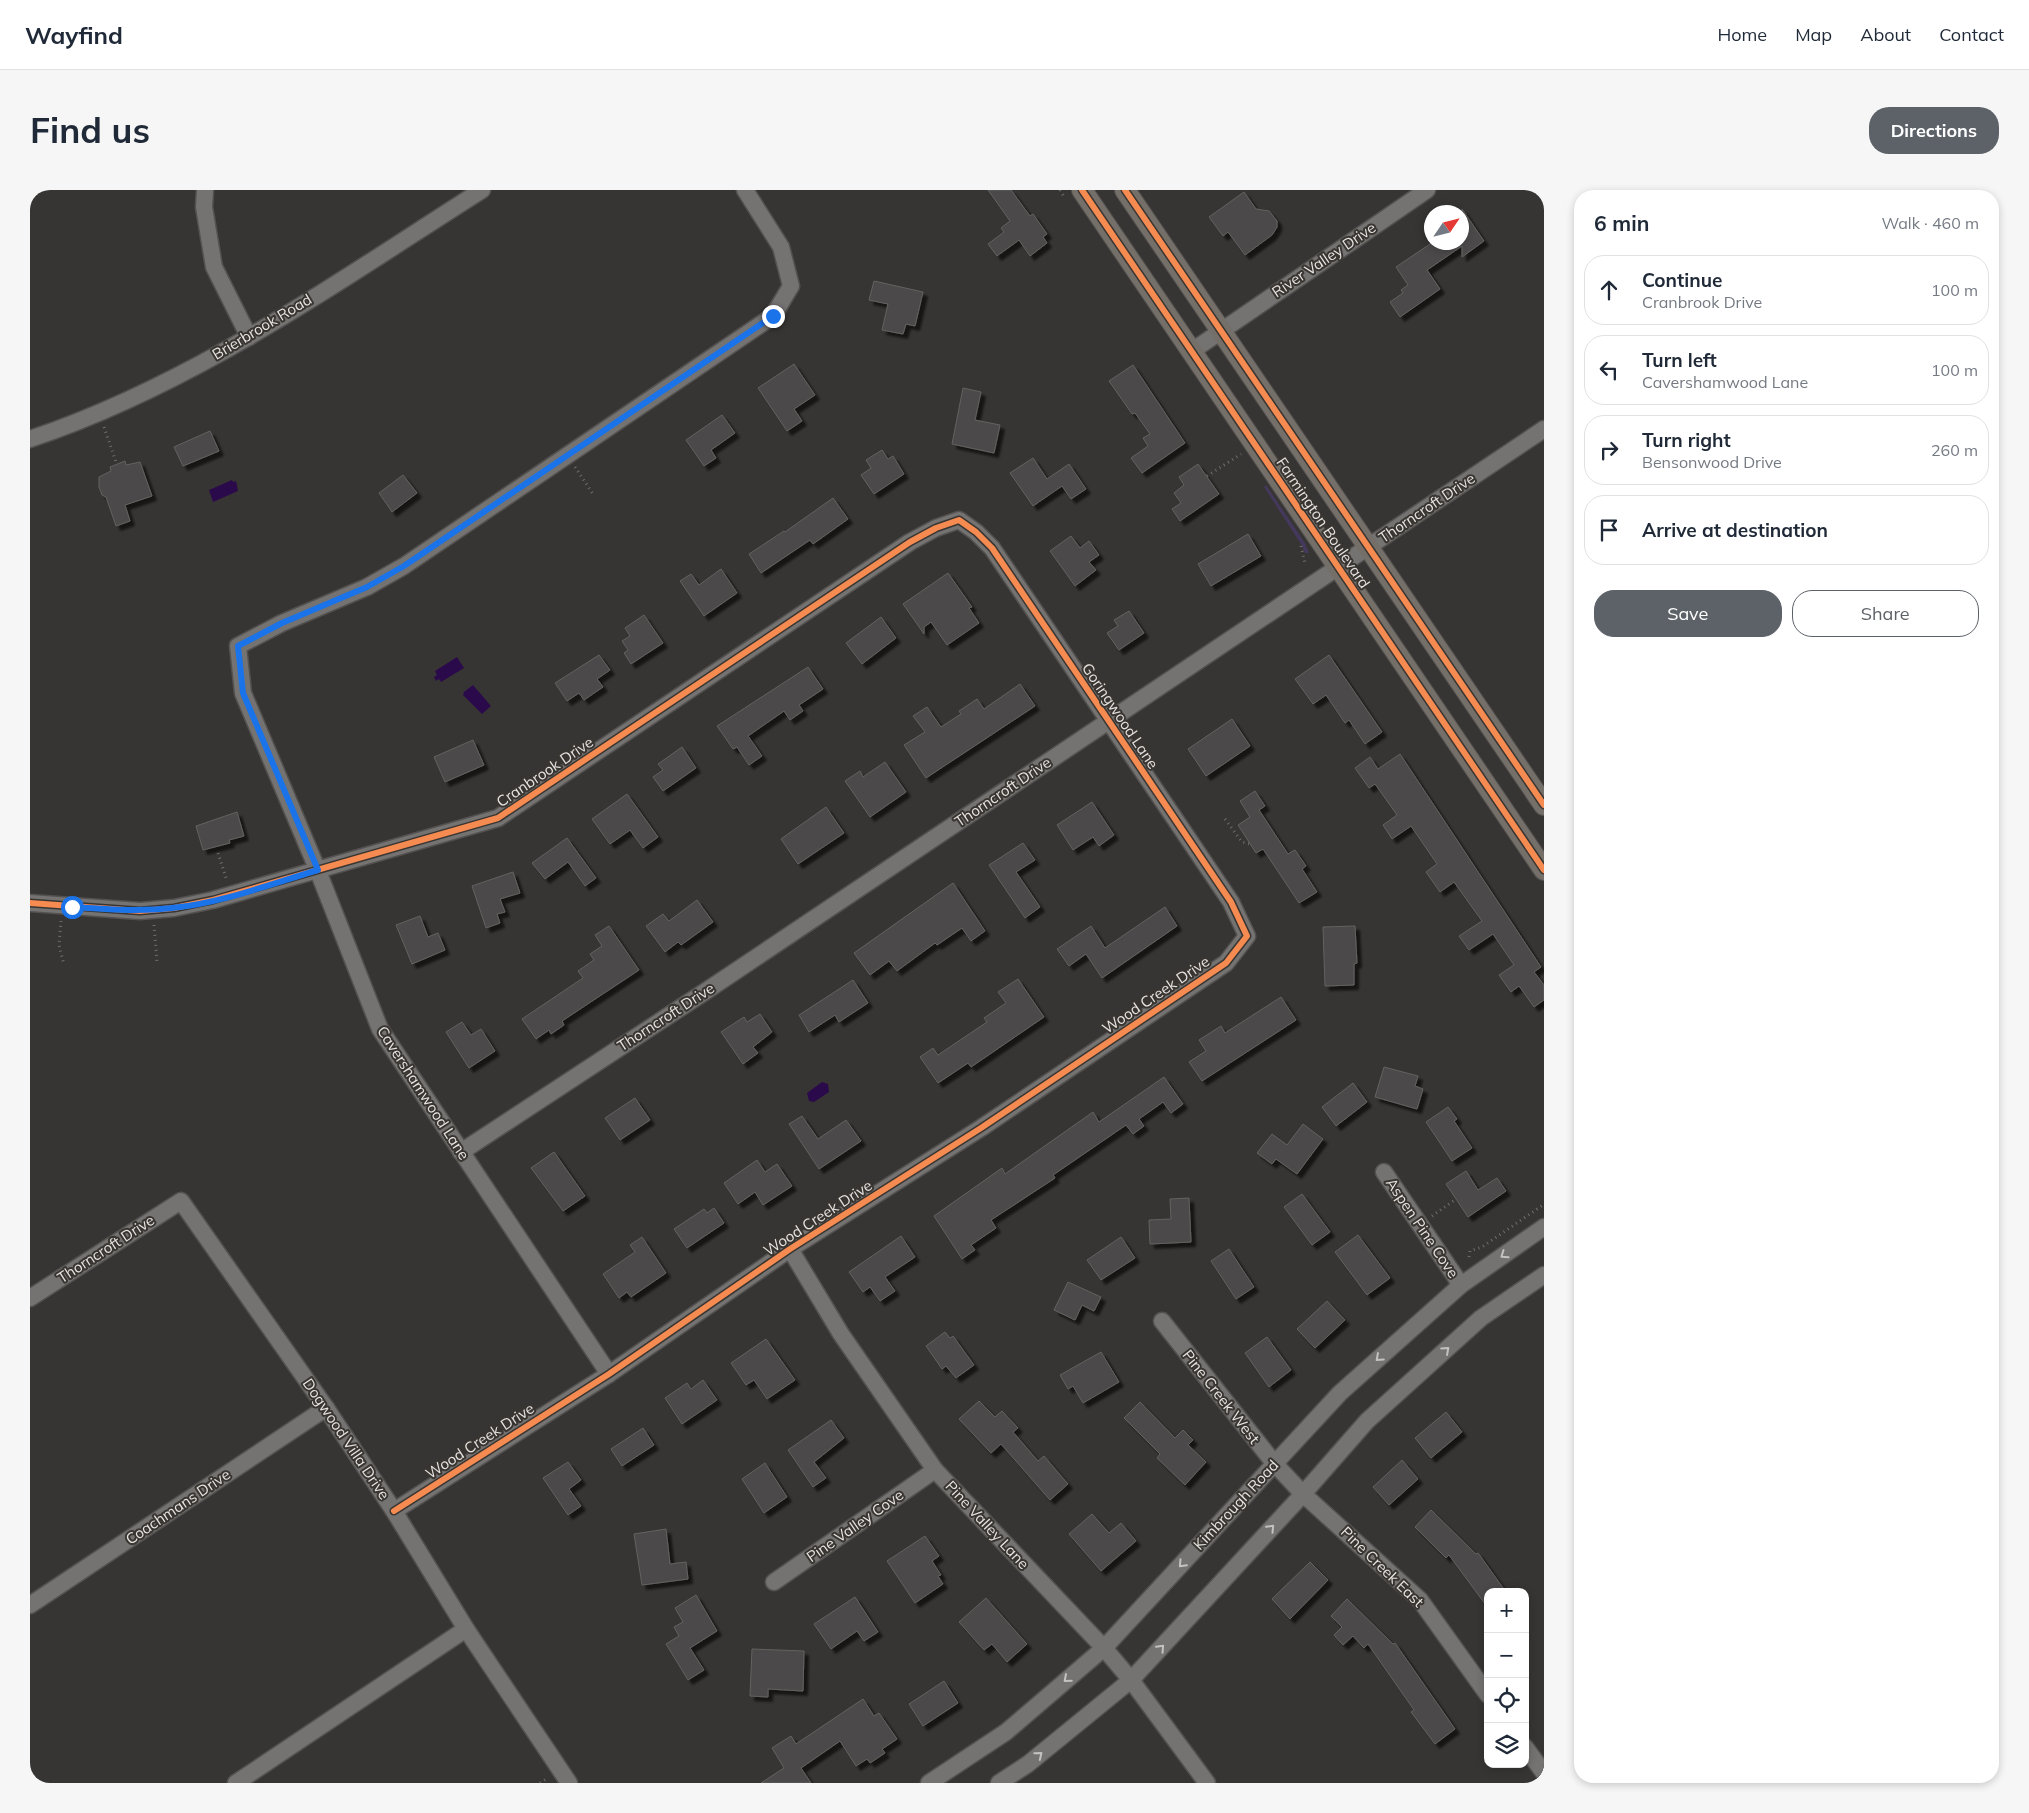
<!DOCTYPE html>
<meta charset="utf-8">
<style>
:root{--surface:#fff;--page:#f6f6f7;--text:#1f2937;--muted:#747a83;--line:#e0e1e3;--accent:#5d6268}
body{margin:0;font-family:Mulish,sans-serif;background:var(--page);color:var(--text)}
.controls{position:absolute;right:15px;bottom:15px;display:grid;overflow:hidden;border-radius:10px;box-shadow:0 2px 8px #0003}
.controls button{width:45px;height:45px;display:grid;place-items:center;padding:0;border:0;border-bottom:1px solid var(--line);background:var(--surface);color:var(--text);font:25px sans-serif}
.compass{position:absolute;left:1394px;top:15px;width:45px;height:45px;border-radius:50%;background:var(--surface);box-shadow:0 2px 8px #0003;rotate:55deg}
.stop{position:absolute;width:15px;height:15px;margin:-11px;border:4px solid #1a73e8;border-radius:50%;background:#fff}
.stop.end{background:#1a73e8;border-color:#fff;box-shadow:0 1px 5px #0008}
.list{margin:0;padding:0;list-style:none}
h2{display:flex;justify-content:space-between;align-items:center;height:65px;margin:0;padding:0 20px;font-size:21px}
h2 small{font-size:16px;font-weight:400;color:var(--muted)}
.list li{display:grid;grid-template-columns:32px 1fr auto;gap:15px;align-items:center;box-sizing:border-box;height:70px;margin:0 10px 10px;padding:0 10px;border:1px solid var(--line);border-radius:20px}
.list b{display:block;font-size:19px;white-space:nowrap}
.list p{margin:0;font-size:16px;white-space:nowrap;color:var(--muted)}
.list em{font-size:16px;font-style:normal;color:var(--muted)}
.actions{display:flex;gap:10px;padding:15px 20px}
.actions a{flex:1;padding:11px 0;border:1px solid var(--accent);border-radius:20px;text-align:center;font-size:18px;color:var(--accent)}
.actions .main{background:var(--accent);color:#fff}
.icon{flex:none;width:28px;height:28px;fill:none;stroke:currentColor;stroke-width:2;stroke-linecap:round;stroke-linejoin:round}
.map{position:relative;flex:none;width:1514px;height:1593px;overflow:hidden;border-radius:20px}
header{display:flex;align-items:center;gap:30px;box-sizing:border-box;height:70px;padding:0 25px;background:var(--surface);border-bottom:1px solid var(--line)}
header strong{font-size:24px}
nav{display:flex;gap:28px;margin-inline-start:auto;font-size:18px}
.intro{display:flex;align-items:center;justify-content:space-between;box-sizing:border-box;height:120px;padding:0 30px}
h1{margin:0;font-size:35px}
.button{padding:12px 22px;border-radius:20px;background:var(--accent);color:#fff;font-size:18px;font-weight:700}
main{display:flex;gap:30px;padding:0 30px}
aside{flex:1;background:var(--surface);border-radius:20px;box-shadow:0 2px 8px #0003}
.map>svg:first-child{display:block}
.green{fill:#45385d}
.water{fill:#2b0a4c}
.building{fill:#4b4948;stroke:#636260;filter:url(#shadow)}
.lines{fill:none;stroke-linecap:round;stroke-linejoin:round}
.minor-casing{stroke:#53514f;stroke-width:19}
.major-casing{stroke:#53514f;stroke-width:22}
.path{stroke:#6f6e6d;stroke-width:3;stroke-dasharray:1 4;stroke-linecap:butt}
.minor{stroke:#747372;stroke-width:16}
.major{stroke:#756f69;stroke-width:20}
.cycleway-casing{stroke:#393531;stroke-width:9}
.cycleway{stroke:#f68b52;stroke-width:6}
.oneway{stroke:#c4c2c0}
.route{stroke:#1a73e8;stroke-width:6}
.labels{text-anchor:middle;stroke-width:4;stroke-linejoin:round;paint-order:stroke}
.street-label{font-size:15px;fill:#e7e4e2;stroke:#393531}
</style>
<header>
<strong>Wayfind</strong>
<nav><a>Home</a><a>Map</a><a>About</a><a>Contact</a></nav>
</header>
<div class="intro"><h1>Find us</h1><a class="button">Directions</a></div>
<main>
<div class="map">
<svg width="1514" height="1593" viewBox="0 0 1514 1593">
<defs>
<filter id="shadow"><feDropShadow dx="4.5" dy="4.5" stdDeviation="1" flood-color="#0009"/></filter>
</defs>
<rect width="100%" height="100%" fill="#373533"/>
<polygon class="green" points="1236,295 1275,353 1279,363 1275,363 1271,354 1234,297"/>
<g class="water">
<polygon points="202,290 203,292 206,291 208,301 183,312 179,300"/>
<polygon points="427,467 434,478 411,492 409,489 406,491 404,487 407,485 405,481"/>
<polygon points="443,495 461,516 452,524 433,505 434,502"/>
<polygon points="792,892 798,894 799,902 784,912 779,911 777,903"/>
</g>
<g class="building">
<polygon points="958,0 981,0 1000,26 1003,24 1017,44 1013,47 1017,53 1000,66 989,50 967,66 958,54 974,42 971,38 980,31"/>
<polygon points="1214,2 1226,19 1239,21 1247,31 1247,37 1242,45 1215,65 1198,42 1193,46 1179,27"/>
<polygon points="1432,19 1454,51 1432,67 1432,56 1397,80 1410,99 1370,127 1360,112 1373,103 1371,100 1378,95 1366,77 1403,52 1432,52"/>
<polygon points="844,91 893,102 885,136 876,134 873,144 852,140 858,114 839,110"/>
<polygon points="764,174 785,205 764,219 772,231 757,241 728,198"/>
<polygon points="1103,175 1155,253 1112,283 1101,268 1118,256 1113,248 1120,244 1105,223 1102,224 1079,191"/>
<polygon points="933,198 951,202 945,230 970,235 964,263 922,254"/>
<polygon points="692,225 705,243 681,260 686,268 674,276 656,250"/>
<polygon points="180,241 189,261 153,276 144,257"/>
<polygon points="852,260 858,269 863,266 874,284 844,304 831,285 841,278 836,270"/>
<polygon points="1003,268 1017,289 1039,274 1056,299 1041,309 1032,296 1003,316 980,283"/>
<polygon points="95,271 96,275 110,272 122,306 95,315 100,331 86,336 76,307 72,305 69,297 69,287 81,281 80,277"/>
<polygon points="1168,274 1189,304 1150,331 1142,319 1151,313 1144,303 1154,295 1149,287"/>
<polygon points="373,285 387,303 362,322 349,303"/>
<polygon points="803,308 818,329 783,354 780,350 731,383 719,364 754,341 755,342"/>
<polygon points="1218,344 1231,366 1181,396 1168,374"/>
<polygon points="1041,346 1050,358 1059,351 1069,365 1059,372 1066,380 1045,396 1020,361"/>
<polygon points="691,379 707,403 674,426 650,391 661,384 669,395"/>
<polygon points="918,383 942,417 939,418 949,433 917,455 901,432 894,437 894,444 873,414"/>
<polygon points="1099,421 1114,443 1089,460 1077,443 1088,436 1084,430"/>
<polygon points="614,425 633,453 601,474 594,463 598,460 592,451 600,446 595,438"/>
<polygon points="851,427 866,448 832,474 816,453"/>
<polygon points="569,465 580,480 567,489 573,497 554,510 549,503 537,511 525,493"/>
<polygon points="1299,465 1352,542 1335,554 1319,530 1315,533 1296,505 1283,514 1265,489"/>
<polygon points="778,477 793,499 769,515 773,521 760,530 754,521 718,546 732,566 719,575 707,557 703,559 687,536"/>
<polygon points="990,494 1005,516 896,588 874,555 895,542 883,526 897,517 911,537 931,524 929,521 947,509 954,519"/>
<polygon points="1202,529 1220,556 1176,586 1158,559"/>
<polygon points="443,550 454,575 415,592 404,567"/>
<polygon points="652,557 666,578 633,601 623,587 633,580 628,574"/>
<polygon points="1370,564 1511,777 1504,782 1514,795 1514,810 1504,817 1489,796 1481,802 1469,785 1484,775 1463,744 1439,760 1429,746 1452,731 1424,692 1410,702 1396,682 1407,674 1381,636 1362,649 1353,635 1367,625 1345,594 1339,598 1325,578 1340,567 1348,579"/>
<polygon points="855,572 876,602 840,627 815,591 830,581 833,587"/>
<polygon points="1225,601 1235,616 1229,620 1258,664 1265,660 1276,676 1272,679 1287,702 1269,713 1233,659 1226,663 1208,635 1220,627 1210,611"/>
<polygon points="597,604 628,647 613,658 600,640 580,654 562,629"/>
<polygon points="1062,612 1084,645 1069,656 1063,647 1043,660 1027,635"/>
<polygon points="796,617 814,643 768,674 751,649"/>
<polygon points="207,622 214,646 199,650 200,653 173,660 166,636"/>
<polygon points="537,648 566,688 555,696 538,672 515,689 502,673"/>
<polygon points="993,653 1005,670 986,682 1010,717 995,728 959,675"/>
<polygon points="483,682 490,703 470,709 475,722 467,724 470,733 456,738 442,696"/>
<polygon points="923,693 955,741 941,751 932,738 907,755 905,753 867,781 859,771 840,785 824,763"/>
<polygon points="667,710 683,732 651,755 648,752 635,762 616,736 633,724 639,731"/>
<polygon points="1135,717 1147,736 1072,788 1056,764 1039,776 1027,759 1061,736 1075,758"/>
<polygon points="390,726 398,747 408,743 415,760 382,774 366,735"/>
<polygon points="579,736 609,780 532,831 534,835 521,844 519,840 506,849 492,829 553,788 548,781 564,770 560,764 572,756 565,745"/>
<polygon points="1325,736 1327,773 1324,774 1324,795 1295,796 1293,737"/>
<polygon points="988,789 1014,827 941,877 938,873 908,893 890,867 903,858 908,865 957,832 954,828 976,813 968,802"/>
<polygon points="823,790 838,813 809,832 805,825 779,842 769,825"/>
<polygon points="1251,807 1266,830 1172,891 1159,872 1176,861 1169,850 1191,836 1195,843"/>
<polygon points="730,824 742,842 723,857 728,863 713,874 691,842 714,827 717,832"/>
<polygon points="432,832 441,845 451,839 465,861 439,878 416,842"/>
<polygon points="1354,877 1388,886 1385,896 1393,899 1387,919 1345,907"/>
<polygon points="1134,887 1153,914 1141,923 1133,912 1109,929 1114,936 1103,944 1096,935 1023,985 1025,988 961,1030 966,1038 941,1055 945,1060 932,1069 904,1026 972,978 975,984 1063,922 1069,932"/>
<polygon points="1323,893 1337,912 1306,936 1292,917"/>
<polygon points="605,908 620,930 590,950 575,928"/>
<polygon points="1418,917 1427,929 1424,931 1442,958 1422,971 1396,932"/>
<polygon points="772,926 788,949 816,930 831,951 789,979 759,934"/>
<polygon points="1273,934 1293,949 1267,984 1246,969 1242,974 1227,963 1242,944 1257,955"/>
<polygon points="524,962 555,1006 533,1021 501,978"/>
<polygon points="727,970 735,982 747,974 762,996 733,1015 725,1002 708,1014 694,993"/>
<polygon points="1436,981 1448,1000 1467,988 1476,1001 1438,1027 1416,994"/>
<polygon points="1272,1004 1300,1042 1282,1055 1254,1017"/>
<polygon points="1159,1008 1161,1052 1120,1054 1119,1030 1141,1029 1140,1009"/>
<polygon points="684,1018 694,1033 657,1058 644,1039 674,1019 677,1023"/>
<polygon points="1328,1045 1360,1088 1337,1105 1305,1062"/>
<polygon points="871,1046 885,1067 855,1087 865,1101 850,1111 840,1097 833,1102 819,1082"/>
<polygon points="612,1047 636,1083 601,1107 597,1102 589,1108 573,1084 605,1062 600,1055"/>
<polygon points="1091,1047 1105,1068 1071,1090 1057,1070"/>
<polygon points="1199,1059 1224,1097 1206,1109 1181,1071"/>
<polygon points="1038,1092 1071,1107 1064,1121 1052,1115 1045,1130 1024,1120"/>
<polygon points="1297,1111 1315,1130 1285,1158 1267,1139"/>
<polygon points="915,1142 920,1148 923,1146 944,1175 926,1188 916,1176 912,1179 896,1156"/>
<polygon points="1237,1147 1261,1180 1239,1197 1215,1163"/>
<polygon points="736,1149 765,1190 737,1209 724,1190 716,1195 701,1173"/>
<polygon points="1071,1162 1089,1192 1053,1213 1043,1196 1038,1199 1030,1185"/>
<polygon points="673,1190 687,1210 652,1234 635,1208 657,1193 661,1199"/>
<polygon points="949,1211 965,1227 972,1221 988,1238 983,1242 1008,1271 1014,1266 1038,1294 1020,1310 971,1254 961,1263 929,1229"/>
<polygon points="1110,1212 1145,1248 1153,1240 1163,1250 1158,1255 1176,1272 1155,1295 1127,1268 1130,1264 1094,1228"/>
<polygon points="1416,1222 1432,1242 1401,1268 1385,1248"/>
<polygon points="801,1230 814,1248 784,1272 796,1288 783,1297 758,1260"/>
<polygon points="613,1238 624,1255 592,1276 581,1259"/>
<polygon points="1372,1270 1388,1289 1359,1315 1343,1297"/>
<polygon points="538,1272 551,1290 539,1299 551,1316 538,1325 513,1288"/>
<polygon points="735,1273 757,1307 734,1323 712,1289"/>
<polygon points="1401,1320 1446,1364 1448,1363 1476,1402 1458,1402 1458,1418 1419,1365 1416,1368 1385,1337"/>
<polygon points="1062,1324 1079,1343 1091,1333 1106,1351 1071,1381 1039,1344"/>
<polygon points="636,1339 640,1374 656,1372 658,1389 612,1395 604,1344"/>
<polygon points="895,1346 909,1366 902,1371 911,1385 908,1386 913,1394 885,1413 857,1371"/>
<polygon points="1280,1372 1298,1390 1260,1429 1242,1409"/>
<polygon points="666,1405 687,1441 660,1458 674,1480 658,1490 636,1454 649,1446 644,1437 653,1432 645,1418"/>
<polygon points="825,1407 848,1442 834,1451 827,1441 801,1459 784,1434"/>
<polygon points="956,1408 997,1454 977,1472 962,1454 954,1460 929,1432"/>
<polygon points="1317,1409 1363,1454 1365,1453 1425,1539 1405,1554 1381,1522 1384,1520 1338,1454 1334,1458 1323,1446 1313,1455 1304,1445 1312,1437 1301,1426"/>
<polygon points="722,1459 774,1461 773,1501 738,1499 738,1507 720,1506"/>
<polygon points="914,1491 928,1513 893,1536 879,1514"/>
<polygon points="833,1509 844,1526 849,1523 867,1549 852,1559 855,1563 840,1573 837,1569 826,1576 810,1551 771,1578 781,1593 731,1593 754,1578 742,1558 761,1546 766,1554"/>
</g>
<g class="lines">
<g class="minor-casing">
<g id="minor">
<polyline points="175,0 174,17 184,77 219,147"/>
<polyline points="1162,161 1397,0"/>
<path d="M 0,249 C 164,194 307,92 452,0"/>
<polyline points="0,713 110,721 144,718 183,710 468,628 880,352 906,338 929,330 946,342 962,358 1201,712 1217,746 1196,773 951,938 760,1059 579,1184 364,1321"/>
<polyline points="431,962 676,801 1514,239"/>
<polyline points="1354,982 1431,1095"/>
<polyline points="760,1059 811,1144 905,1280 1074,1458 1101,1490 1177,1593"/>
<polyline points="0,1108 151,1011 296,1218 364,1321 436,1439 539,1593"/>
<polyline points="1132,1131 1244,1273 1273,1304 1390,1410 1458,1505"/>
<polyline points="579,1184 350,839 288,681 213,503 208,456 252,433 337,397 374,376 743,126 761,96 751,57 715,0"/>
<polyline points="744,1392 905,1280"/>
<polyline points="0,1415 296,1218"/>
<polyline points="1495,1557 1514,1583"/>
<polyline points="206,1593 436,1439"/>
<polyline points="899,1593 976,1542 1074,1458 1310,1203 1431,1095 1514,1037"/>
<polyline points="969,1593 998,1574 1101,1490 1273,1304 1337,1231 1451,1128 1514,1085"/>
</g>
</g>
<g class="major-casing">
<g id="major">
<polyline points="1052,0 1514,680"/>
<polyline points="1095,0 1514,615"/>
</g>
</g>
<g class="path">
<polyline points="1030,0 1035,8"/>
<polyline points="74,237 86,272"/>
<polyline points="545,277 563,304"/>
<polyline points="1177,286 1211,264"/>
<polyline points="1271,356 1275,373"/>
<polyline points="1195,629 1212,652 1220,654"/>
<polyline points="188,663 197,691"/>
<polyline points="31,731 29,755 34,775"/>
<polyline points="124,735 127,772"/>
<polyline points="1402,1026 1426,1009"/>
<polyline points="1439,1067 1440,1061 1452,1057 1513,1015"/>
<polyline points="510,1593 518,1588"/>
</g>
<use href="#minor" class="minor"/>
<use href="#major" class="major"/>
<g class="cycleway-casing">
<g id="cycleway">
<polyline points="1052,0 1514,680"/>
<polyline points="1095,0 1514,615"/>
<polyline points="0,713 110,721 144,718 183,710 468,628 880,352 906,338 929,330 946,342 962,358 1201,712 1217,746 1196,773 951,938 760,1059 579,1184 364,1321"/>
</g>
</g>
<use href="#cycleway" class="cycleway"/>
</g>
<defs><path id="oneway-chevron" d="M-2-3.5L2.5 0L-2 3.5" fill="none" stroke-width="1.6" stroke-linecap="round" stroke-linejoin="round" transform="scale(1.25)"/></defs>
<g class="oneway">
<use href="#oneway-chevron" transform="translate(1474 1065) rotate(145)"/>
<use href="#oneway-chevron" transform="translate(1416 1160) rotate(-42)"/>
<use href="#oneway-chevron" transform="translate(1349 1168) rotate(138)"/>
<use href="#oneway-chevron" transform="translate(1241 1338) rotate(-47)"/>
<use href="#oneway-chevron" transform="translate(1152 1374) rotate(133)"/>
<use href="#oneway-chevron" transform="translate(1131 1458) rotate(-47)"/>
<use href="#oneway-chevron" transform="translate(1037 1489) rotate(139)"/>
<use href="#oneway-chevron" transform="translate(1009 1565) rotate(-39)"/>
</g>
<g class="lines">
<path class="route" d="M 42,717 C 75,719 109,722 142,718 C 191,713 241,694 288,680 L 213,503 L 208,456 L 252,433 L 337,397 L 374,376 L 743,126"/>
</g>
<g class="labels">
<g class="street-label">
<text transform="translate(1294 70) rotate(-34)" y="5">River Valley Drive</text>
<text transform="translate(232 137) rotate(-31)" y="5">Brierbrook Road</text>
<text transform="translate(1397 318) rotate(-34)" y="5">Thorncroft Drive</text>
<text transform="translate(1293 333) rotate(56)" y="5">Farmington Boulevard</text>
<text transform="translate(1090 526) rotate(56)" y="5">Goringwood Lane</text>
<text transform="translate(515 582) rotate(-34)" y="5">Cranbrook Drive</text>
<text transform="translate(973 602) rotate(-34)" y="5">Thorncroft Drive</text>
<text transform="translate(1126 805) rotate(-34)" y="5">Wood Creek Drive</text>
<text transform="translate(636 827) rotate(-33)" y="5">Thorncroft Drive</text>
<text transform="translate(393 903) rotate(57)" y="5">Cavershamwood Lane</text>
<text transform="translate(788 1028) rotate(-33)" y="5">Wood Creek Drive</text>
<text transform="translate(1392 1038) rotate(56)" y="5">Aspen Pine Cove</text>
<text transform="translate(76 1059) rotate(-33)" y="5">Thorncroft Drive</text>
<text transform="translate(1191 1207) rotate(52)" y="5">Pine Creek West</text>
<text transform="translate(316 1249) rotate(56)" y="5">Dogwood Villa Drive</text>
<text transform="translate(450 1251) rotate(-33)" y="5">Wood Creek Drive</text>
<text transform="translate(1206 1315) rotate(-47)" y="5">Kimbrough Road</text>
<text transform="translate(148 1317) rotate(-34)" y="5">Coachmans Drive</text>
<text transform="translate(957 1335) rotate(47)" y="5">Pine Valley Lane</text>
<text transform="translate(825 1336) rotate(-35)" y="5">Pine Valley Cove</text>
<text transform="translate(1352 1377) rotate(44)" y="5">Pine Creek East</text>
</g>
</g>
</svg>
<div class="controls">
<button>+</button>
<button>−</button>
<button><svg class="icon" aria-label="locate" viewBox="0 0 24 24"><circle cx="12" cy="12" r="6"/><path d="M12 2v4M12 18v4M2 12h4M18 12h4"/></svg></button>
<button><svg class="icon" aria-label="layers" viewBox="0 0 24 24"><path d="M12 4l9 5-9 5-9-5zM3 14l9 5 9-5"/></svg></button>
</div>
<svg class="compass" viewBox="-18 -18 36 36"><path d="M0-13l5 13h-10z" fill="#e53935"/><path d="M0 13l5-13h-10z" fill="#747a83"/></svg>
<div class="stop" style="left:42px;top:717px"></div>
<div class="stop end" style="left:743px;top:126px"></div>
</div>
<aside>
<h2>6 min<small>Walk · 460 m</small></h2>
<ul class="list">
<li><svg class="icon" aria-label="ahead" viewBox="0 0 24 24"><path d="M12 20V5M6 11l6-6 6 6"/></svg><div><b>Continue</b><p>Cranbrook Drive</p></div><em>100 m</em></li>
<li><svg class="icon" aria-label="left" viewBox="0 0 24 24"><path d="M17 20v-9H6M10 6l-5 5 5 5"/></svg><div><b>Turn left</b><p>Cavershamwood Lane</p></div><em>100 m</em></li>
<li><svg class="icon" aria-label="right" viewBox="0 0 24 24"><path d="M7 20v-9h11M14 6l5 5-5 5"/></svg><div><b>Turn right</b><p>Bensonwood Drive</p></div><em>260 m</em></li>
<li><svg class="icon" aria-label="arrive" viewBox="0 0 24 24"><path d="M6 21V4h12l-3 4 3 4H6"/></svg><div><b>Arrive at destination</b></div></li>
</ul>
<div class="actions"><a class="main">Save</a><a>Share</a></div>
</aside>
</main>
